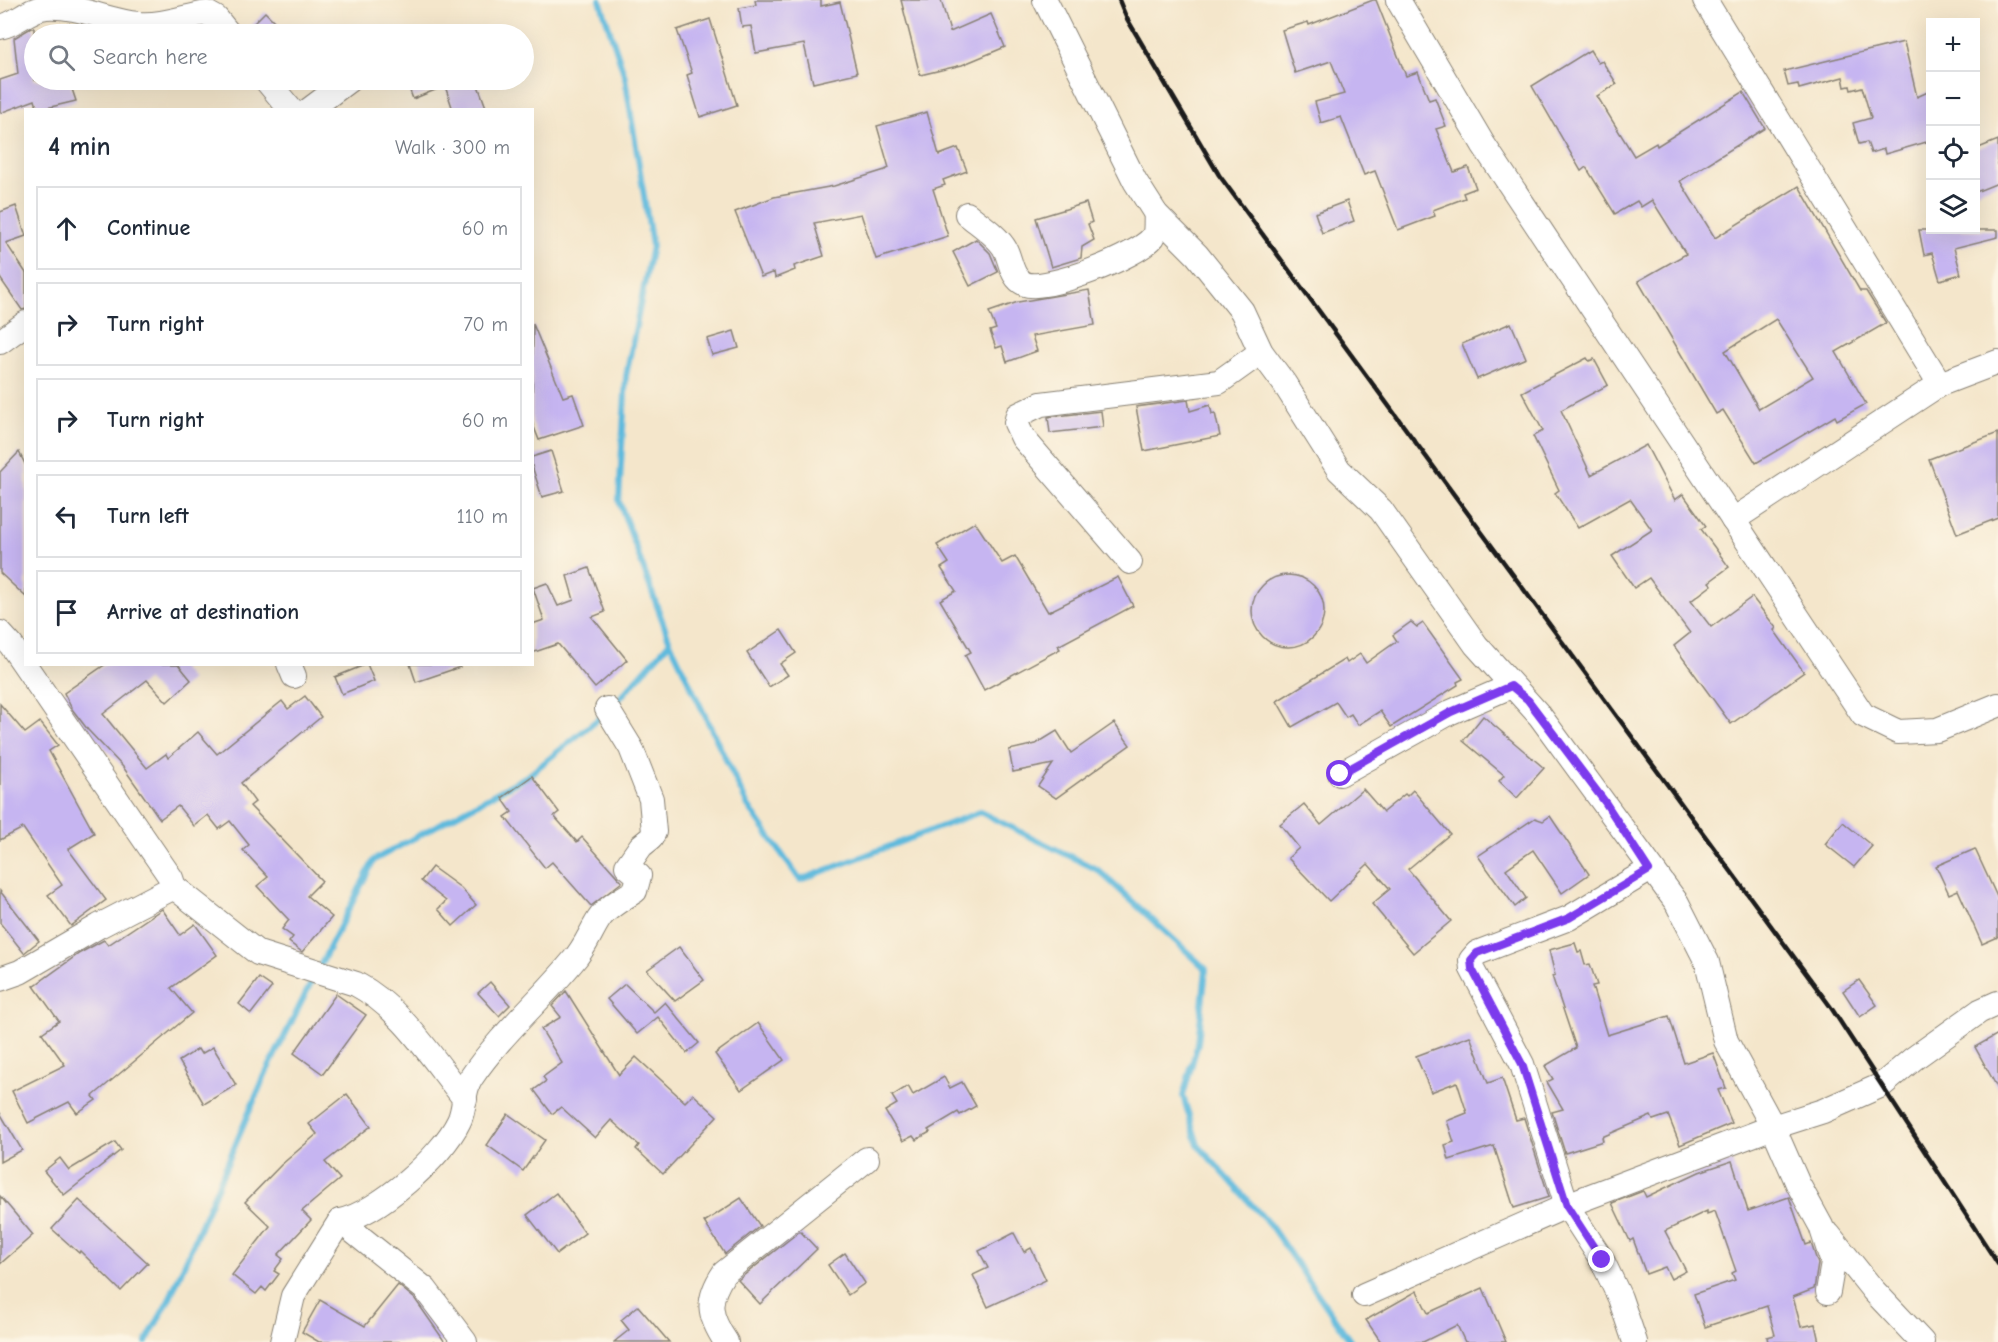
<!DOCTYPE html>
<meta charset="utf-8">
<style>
:root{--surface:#fff;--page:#f6f6f7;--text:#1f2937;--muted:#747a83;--line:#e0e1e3}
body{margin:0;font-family:"Comic Neue",sans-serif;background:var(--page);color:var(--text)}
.controls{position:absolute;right:18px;top:18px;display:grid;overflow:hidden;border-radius:0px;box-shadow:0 6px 24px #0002}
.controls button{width:54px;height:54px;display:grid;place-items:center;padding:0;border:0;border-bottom:2px solid var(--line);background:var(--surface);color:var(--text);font:30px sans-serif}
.stop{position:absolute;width:18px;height:18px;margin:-14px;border:4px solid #7c3aed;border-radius:50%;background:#fff}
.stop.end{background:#7c3aed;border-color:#fff;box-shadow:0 2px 6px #0008}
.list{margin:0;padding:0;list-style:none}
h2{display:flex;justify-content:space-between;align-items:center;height:78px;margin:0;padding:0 24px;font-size:26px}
h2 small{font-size:20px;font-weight:400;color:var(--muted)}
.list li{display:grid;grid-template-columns:39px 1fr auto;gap:18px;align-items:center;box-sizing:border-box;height:84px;margin:0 12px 12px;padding:0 12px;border:2px solid var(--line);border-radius:0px}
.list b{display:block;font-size:22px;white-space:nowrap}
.list em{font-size:20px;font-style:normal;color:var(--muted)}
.icon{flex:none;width:33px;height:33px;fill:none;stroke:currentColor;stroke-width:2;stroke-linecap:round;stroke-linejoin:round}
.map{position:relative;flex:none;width:1998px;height:1342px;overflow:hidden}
.search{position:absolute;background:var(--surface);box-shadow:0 6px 24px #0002;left:24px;top:24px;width:510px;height:66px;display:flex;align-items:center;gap:15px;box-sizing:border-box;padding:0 21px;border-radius:33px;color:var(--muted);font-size:22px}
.panel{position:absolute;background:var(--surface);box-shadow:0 6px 24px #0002;left:24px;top:108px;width:510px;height:558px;border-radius:0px}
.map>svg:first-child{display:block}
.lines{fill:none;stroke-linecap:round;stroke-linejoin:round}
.stream{stroke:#5fbadd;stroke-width:6}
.building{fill:#c6b5f1;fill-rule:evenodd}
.street-casing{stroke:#888174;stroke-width:26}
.street{stroke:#fff;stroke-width:24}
.rail{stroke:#1c1c1c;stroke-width:4.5}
.route{stroke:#7c3aed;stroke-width:8}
</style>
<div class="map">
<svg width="1998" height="1342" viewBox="0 0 1998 1342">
<rect width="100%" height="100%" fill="#fcf5e5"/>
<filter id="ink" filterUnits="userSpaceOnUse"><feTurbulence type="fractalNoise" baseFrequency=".0167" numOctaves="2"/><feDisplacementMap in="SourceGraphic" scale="12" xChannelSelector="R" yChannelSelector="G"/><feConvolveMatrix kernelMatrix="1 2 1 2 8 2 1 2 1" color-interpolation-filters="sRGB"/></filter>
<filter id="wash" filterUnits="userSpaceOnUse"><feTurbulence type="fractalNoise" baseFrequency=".008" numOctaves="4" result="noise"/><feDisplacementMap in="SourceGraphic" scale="24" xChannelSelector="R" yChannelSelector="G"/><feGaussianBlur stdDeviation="1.35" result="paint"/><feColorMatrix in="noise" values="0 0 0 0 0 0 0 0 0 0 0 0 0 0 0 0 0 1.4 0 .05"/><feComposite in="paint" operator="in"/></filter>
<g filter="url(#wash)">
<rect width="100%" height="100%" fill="#f4e6cb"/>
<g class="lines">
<g class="stream">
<polyline points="600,0 625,77 652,246 626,376 619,501 670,642 748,806 800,880 980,812 1098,870 1206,969 1198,1043 1183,1096 1198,1145 1270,1225 1351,1342"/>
<polyline points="611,708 670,642"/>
<polyline points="320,966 374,860 529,775 603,715"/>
<polyline points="146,1342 169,1300 265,1075 315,975"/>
</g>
</g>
<g id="blocks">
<g class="building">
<polygon points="755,0 821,0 821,6 840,2 857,73 813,83 804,44 756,53 751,26 742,27 739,8 756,5"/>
<polygon points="901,0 941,0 950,32 991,14 1005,47 962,65 920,75"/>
<polygon points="1373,0 1376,0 1406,76 1418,72 1429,100 1435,98 1446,126 1436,129 1454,172 1468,167 1476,188 1463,193 1465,198 1433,210 1435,216 1398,230 1375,171 1364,175 1341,117 1321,123 1315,102 1344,94 1331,61 1295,73 1282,30 1308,22 1309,25"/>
<polygon points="265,12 287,34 243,34"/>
<polygon points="710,19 737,105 700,117 687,75 692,73 677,30"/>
<polygon points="31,28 34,28 34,80 69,80 76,101 38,110 35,100 0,113 0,80 18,74 14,38"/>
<polygon points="1904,42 1917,97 1930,91 1930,141 1885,154 1884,149 1871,153 1867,142 1859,144 1853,123 1871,118 1862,87 1851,90 1850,86 1845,87 1843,77 1799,89 1798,84 1788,86 1784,71"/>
<path d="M 1590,50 L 1598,63 L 1602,61 L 1617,84 L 1597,96 L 1634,156 L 1656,143 L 1657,146 L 1743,92 L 1765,128 L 1680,181 L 1715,238 L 1799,186 L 1860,291 L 1866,291 L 1886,323 L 1836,352 L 1866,404 L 1837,420 L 1835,416 L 1756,463 L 1723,410 L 1716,414 L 1638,281 L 1686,254 L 1652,200 L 1641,207 L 1637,201 L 1615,214 L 1586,167 L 1581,171 L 1532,86 ZM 1776,319 L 1813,377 L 1759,409 L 1725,351 Z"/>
<polygon points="406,80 476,80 487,110 453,110 445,86 413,99"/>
<polygon points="927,112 939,155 958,148 967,171 943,180 945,185 933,189 948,236 876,259 861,214 814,223 824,256 794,266 795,270 775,278 774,272 761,277 735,212 774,197 834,186 885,170 889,168 877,126"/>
<polygon points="1998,140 1998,183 1976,192 1976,149"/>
<polygon points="1347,201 1354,221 1322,233 1315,213"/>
<polygon points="1086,203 1092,222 1088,224 1094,240 1082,247 1081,258 1051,267 1036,218"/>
<polygon points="16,206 26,236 6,243 26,273 26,309 22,310 0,278 0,212"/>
<polygon points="1919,230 1998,230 1998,237 1954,248 1961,274 1940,280 1932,253 1924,255"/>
<polygon points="976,239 990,253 998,272 970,286 953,252"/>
<polygon points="1089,290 1095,325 1032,336 1037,351 1007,362 1002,346 996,348 990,331 996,329 989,312 1018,302"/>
<polygon points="1511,323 1526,358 1477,379 1462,344"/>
<polygon points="533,324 563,397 573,394 584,425 539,440 532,422"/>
<polygon points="734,331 739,348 712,355 707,339"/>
<polygon points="1587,358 1589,361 1594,359 1608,385 1561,410 1591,475 1646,445 1675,500 1683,494 1706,526 1701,529 1729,567 1709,582 1712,585 1691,601 1711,627 1752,597 1776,628 1774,630 1804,672 1731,724 1674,646 1690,633 1649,578 1634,588 1612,556 1652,530 1630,499 1578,528 1555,493 1559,490 1533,436 1543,431 1522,392"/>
<polygon points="1188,400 1190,411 1210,405 1212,414 1215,413 1220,436 1144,451 1136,407"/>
<polygon points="1101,411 1103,427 1050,433 1048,417"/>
<polygon points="1998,433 1998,518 1957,534 1929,459"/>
<polygon points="551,451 564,491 542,497 532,466 532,457"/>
<polygon points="19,452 26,466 26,597 0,573 0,472"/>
<polygon points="975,522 1002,563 1015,556 1048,612 1118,577 1133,606 1058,646 1060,649 984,690 965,655 971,652 940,600 956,591 941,568 949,563 937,545"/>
<polygon points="589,568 605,612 592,617 627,660 595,688 558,644 532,653 532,624 544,620 533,588 547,583 558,606 574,600 567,576"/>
<circle cx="1288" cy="611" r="36"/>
<polygon points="1411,622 1417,627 1423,623 1463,679 1457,682 1458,685 1391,727 1380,711 1358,725 1351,714 1346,717 1336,702 1292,727 1277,701 1345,659 1347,663 1360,654 1366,663 1397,641 1393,635"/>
<polygon points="781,630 796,653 780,664 788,675 769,687 747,653"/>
<polygon points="106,664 178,664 191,680 167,702 147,680 103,714 147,768 166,754 168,758 198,732 217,754 282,701 288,709 305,696 321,717 241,783 255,802 250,806 322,881 307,896 332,917 302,952 289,942 293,937 282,929 289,920 257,886 268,877 243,850 249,845 230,821 219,829 208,815 194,826 178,806 160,819 123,767 88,730 72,709 64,693"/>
<polygon points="367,664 374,681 342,694 335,677"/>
<polygon points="410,664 459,664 460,667 416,682"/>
<polygon points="0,704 25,733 40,722 58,745 49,751 94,833 68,849 106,900 71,926 48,895 62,885 23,828 0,840"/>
<polygon points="1483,716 1544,768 1517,798 1499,781 1504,775 1463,741"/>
<polygon points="1114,723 1130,745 1056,798 1038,786 1053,764 1013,772 1009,750 1036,744 1057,731 1071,753"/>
<polygon points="532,776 559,812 554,816 577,842 582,837 622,882 591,906 552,862 545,868 505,817 512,812 502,798"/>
<polygon points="1363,789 1383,812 1405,794 1407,796 1413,790 1450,834 1408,869 1451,921 1413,953 1372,904 1390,889 1368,864 1329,901 1288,858 1299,848 1280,824 1304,804 1321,825"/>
<polygon points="1550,816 1589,874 1562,893 1533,850 1506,869 1526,898 1515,907 1478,856 1535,818 1543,821"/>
<polygon points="1843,822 1872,846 1854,867 1825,844"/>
<polygon points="1975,849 1998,899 1998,937 1982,944 1958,890 1949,894 1936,866"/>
<polygon points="432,867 461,888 476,905 453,926 438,909 446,901 421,881"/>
<polygon points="0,891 39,941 24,953 0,923"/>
<polygon points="162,909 180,935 195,924 217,955 171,988 192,1013 93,1096 96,1100 77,1113 69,1102 28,1123 12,1091 65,1065 42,1033 59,1021 34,986 80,953 104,940 108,945"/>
<polygon points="1575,943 1578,952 1581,951 1585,965 1590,964 1597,985 1592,986 1607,1035 1669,1016 1684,1063 1713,1053 1726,1088 1718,1090 1732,1123 1680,1145 1668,1115 1653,1120 1651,1116 1602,1137 1603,1141 1565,1153 1552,1112 1563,1109 1547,1082 1553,1079 1545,1066 1576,1048 1552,976 1555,975 1549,950"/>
<polygon points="679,947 704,980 675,1001 647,970"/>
<polygon points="259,978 272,987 251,1014 239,1004"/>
<polygon points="1859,980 1877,1005 1860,1017 1843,991"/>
<polygon points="490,982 510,1005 499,1016 478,993"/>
<polygon points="625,984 654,1012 665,1002 699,1043 687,1053 658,1017 637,1034 607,999"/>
<polygon points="566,991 619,1075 636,1057 685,1102 693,1094 717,1116 663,1174 636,1149 639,1145 611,1120 595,1138 561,1107 552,1114 534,1090 546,1081 543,1077 562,1063 541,1029 561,1017 552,1006"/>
<polygon points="336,994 366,1015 323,1074 294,1053"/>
<polygon points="758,1023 784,1060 741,1090 715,1054"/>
<polygon points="1998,1034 1998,1089 1975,1047"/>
<polygon points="1470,1036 1488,1083 1502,1078 1516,1120 1524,1118 1549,1197 1514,1208 1494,1146 1449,1160 1445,1145 1454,1142 1447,1121 1467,1113 1457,1082 1431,1092 1416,1056"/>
<polygon points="213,1047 236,1085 204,1104 179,1061 198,1049 201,1054"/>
<polygon points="944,1077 950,1088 962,1082 976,1106 960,1115 958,1112 928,1130 930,1132 916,1140 913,1136 903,1141 885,1111 897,1104 892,1096 908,1086 913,1095"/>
<polygon points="347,1094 371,1126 325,1162 340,1179 302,1211 311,1220 278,1255 283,1259 274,1271 279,1274 266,1291 262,1287 256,1294 232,1275 270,1226 245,1202 281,1165 317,1134 309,1124"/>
<polygon points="0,1113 22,1150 0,1162"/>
<polygon points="508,1114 545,1140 523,1171 487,1145"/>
<polygon points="115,1142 121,1150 64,1195 44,1171 60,1158 69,1170"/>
<polygon points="1732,1161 1748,1211 1789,1197 1806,1245 1811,1243 1818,1264 1814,1289 1793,1297 1801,1327 1815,1324 1819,1342 1768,1342 1767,1337 1775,1335 1767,1306 1705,1327 1694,1294 1735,1280 1732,1273 1736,1271 1715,1211 1707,1214 1707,1211 1665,1231 1686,1271 1671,1279 1665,1267 1646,1274 1633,1239 1630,1241 1612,1203 1643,1191 1646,1197 1699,1172"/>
<polygon points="556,1193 585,1233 557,1254 527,1215"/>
<polygon points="0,1196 33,1235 0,1264"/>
<polygon points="741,1198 760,1226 725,1254 704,1222"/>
<polygon points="79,1200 148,1263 121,1291 80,1251 79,1253 52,1229"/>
<polygon points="800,1231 817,1249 760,1304 738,1280"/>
<polygon points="1014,1233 1024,1252 1031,1248 1046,1280 988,1307 973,1275 988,1268 979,1251"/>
<polygon points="845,1253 865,1283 848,1295 828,1265"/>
<polygon points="398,1285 415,1299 445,1342 319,1342 302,1332 320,1300 365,1326"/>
<polygon points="1483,1288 1506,1342 1465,1342 1457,1325 1423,1342 1381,1342 1366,1320 1417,1291 1428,1313"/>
<polygon points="638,1306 669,1342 614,1342 629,1330 621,1320"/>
</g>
</g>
</g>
<g filter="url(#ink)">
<use href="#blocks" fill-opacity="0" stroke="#888174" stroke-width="1.5"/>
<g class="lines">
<g class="street-casing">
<g id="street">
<polyline points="1045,0 1135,181 1156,214 1197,255 1242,311 1261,352 1284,383 1339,470 1381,510 1476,645 1540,716 1677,903 1707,962 1726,1041 1773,1127 1798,1184 1821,1226 1833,1263 1828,1292"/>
<polyline points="1398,0 1483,144 1863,715 1898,732 1937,730 1998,705"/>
<polyline points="1705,0 1940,384"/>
<path d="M 0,27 C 17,24 28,9 46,7 C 79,5 107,21 138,24 C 162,26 183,17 207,13 L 216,18 L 229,34"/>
<polyline points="266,80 291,110"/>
<polyline points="309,110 349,80"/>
<path d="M 967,214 C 979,224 998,236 1005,249 C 1011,260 1011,278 1025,284 C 1046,292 1139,256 1153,237 C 1157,231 1155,221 1156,214"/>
<polyline points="0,342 26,323"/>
<polyline points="1733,520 1940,384 1998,362"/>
<polyline points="1130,562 1023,438 1016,423 1018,415 1041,404 1219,382 1261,352"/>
<path d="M 0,633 L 11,645 L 171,878 L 174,887 L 258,953 L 356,984 C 402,1008 433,1060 465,1099"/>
<polyline points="289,664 294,676"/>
<polyline points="1340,774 1451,712 1511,686"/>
<polyline points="0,979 20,972 99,926 174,887"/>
<polyline points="340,1221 425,1289 465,1342"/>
<polyline points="1829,1235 1873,1290 1922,1342"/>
<polyline points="1364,1295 1580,1200 1773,1127 1823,1111 1882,1085 1913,1059 1980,1011 1998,1003"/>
<path d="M 282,1342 L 293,1296 L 340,1221 C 378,1213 442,1157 459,1121 C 466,1106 462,1092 471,1078 C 500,1035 540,1001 573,961 C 585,948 590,933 599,919 C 607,907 624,898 635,891 L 639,876 L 627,866 L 641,846 L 651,838 L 654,832 L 651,799 L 631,748 L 607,709"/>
<path d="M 726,1342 C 708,1315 706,1300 724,1273 L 867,1159"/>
<polyline points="1635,1342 1620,1298 1602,1260 1567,1206 1522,1064 1472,969 1471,960 1477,953 1569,918 1649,870"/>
</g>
</g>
<use href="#street" class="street"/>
<polyline class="rail" points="1119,0 1126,17 1219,175 1830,1006 1998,1264"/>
</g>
</g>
<g class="lines" filter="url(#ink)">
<polyline class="route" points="1340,774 1451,712 1511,686 1528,700 1605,802 1649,870 1569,918 1477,953 1471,960 1472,969 1522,1064 1567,1206 1602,1260"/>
</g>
</svg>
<div class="controls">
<button>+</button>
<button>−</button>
<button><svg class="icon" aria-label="locate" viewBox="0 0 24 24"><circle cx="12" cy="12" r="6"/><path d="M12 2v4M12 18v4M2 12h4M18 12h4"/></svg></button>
<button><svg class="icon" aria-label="layers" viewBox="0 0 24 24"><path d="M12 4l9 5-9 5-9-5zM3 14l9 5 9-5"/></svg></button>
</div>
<div class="stop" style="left:1340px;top:774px"></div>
<div class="stop end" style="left:1602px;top:1260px"></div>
<div class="search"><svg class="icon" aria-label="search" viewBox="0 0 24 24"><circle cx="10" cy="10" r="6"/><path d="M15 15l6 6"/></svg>Search here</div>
<section class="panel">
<h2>4 min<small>Walk · 300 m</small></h2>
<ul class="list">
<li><svg class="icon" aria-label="ahead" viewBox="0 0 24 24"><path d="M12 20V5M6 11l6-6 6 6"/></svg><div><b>Continue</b></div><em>60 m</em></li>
<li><svg class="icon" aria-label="right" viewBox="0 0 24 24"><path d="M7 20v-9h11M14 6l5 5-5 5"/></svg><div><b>Turn right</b></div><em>70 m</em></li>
<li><svg class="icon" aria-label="right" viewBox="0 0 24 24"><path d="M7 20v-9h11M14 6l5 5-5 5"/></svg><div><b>Turn right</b></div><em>60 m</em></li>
<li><svg class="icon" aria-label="left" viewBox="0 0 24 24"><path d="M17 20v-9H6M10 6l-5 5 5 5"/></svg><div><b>Turn left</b></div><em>110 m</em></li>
<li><svg class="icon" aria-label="arrive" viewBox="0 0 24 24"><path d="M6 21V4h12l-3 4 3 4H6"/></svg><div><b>Arrive at destination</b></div></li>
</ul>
</section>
</div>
